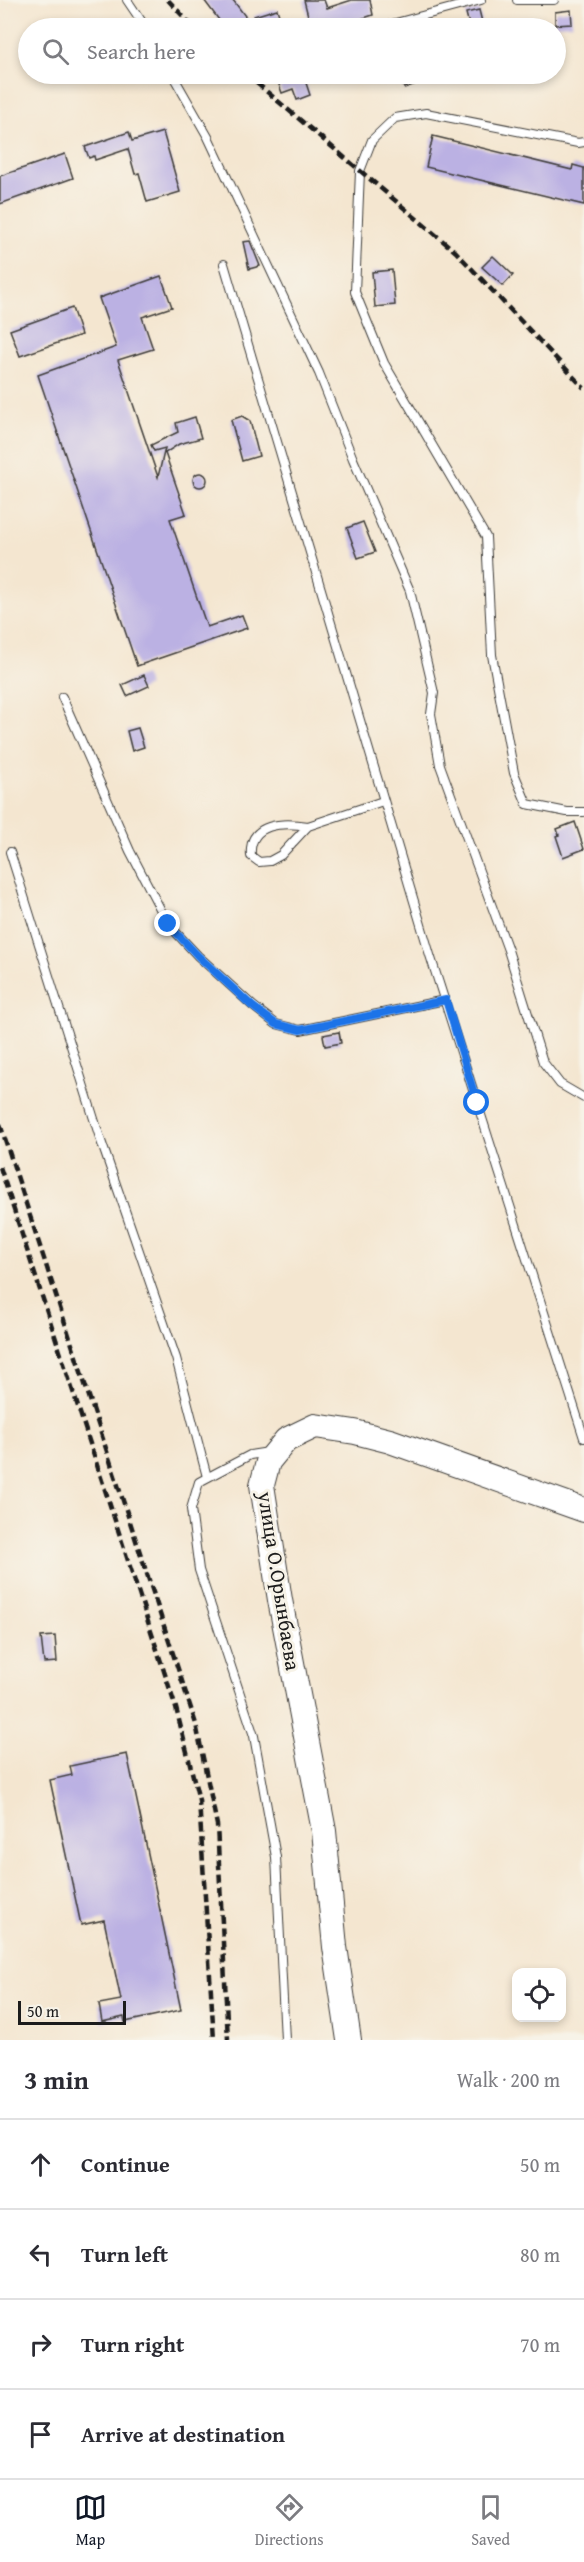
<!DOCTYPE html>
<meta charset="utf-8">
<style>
:root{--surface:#fff;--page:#f7f7f7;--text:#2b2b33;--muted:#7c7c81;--line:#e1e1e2;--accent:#111827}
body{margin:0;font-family:"Gentium Book Plus",serif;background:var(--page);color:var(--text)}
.controls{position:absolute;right:18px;bottom:18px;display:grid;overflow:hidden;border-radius:12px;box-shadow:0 3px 9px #0003}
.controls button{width:54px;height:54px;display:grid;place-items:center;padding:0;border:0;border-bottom:2px solid var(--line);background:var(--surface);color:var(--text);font:30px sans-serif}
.scale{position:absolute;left:18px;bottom:15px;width:108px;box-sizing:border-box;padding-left:6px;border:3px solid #1c1c1c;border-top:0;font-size:16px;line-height:21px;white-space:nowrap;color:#1c1c1c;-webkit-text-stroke:4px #f7f3e8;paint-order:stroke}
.stop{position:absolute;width:18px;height:18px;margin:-14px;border:4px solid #1a73e8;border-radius:50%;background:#fff}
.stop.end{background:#1a73e8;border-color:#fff;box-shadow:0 2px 6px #0008}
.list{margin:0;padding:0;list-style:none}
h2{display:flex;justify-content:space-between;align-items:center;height:78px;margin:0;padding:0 24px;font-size:26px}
h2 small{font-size:20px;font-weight:400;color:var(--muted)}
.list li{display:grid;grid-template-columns:39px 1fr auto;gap:18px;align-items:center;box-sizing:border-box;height:90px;padding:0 24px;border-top:2px solid var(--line)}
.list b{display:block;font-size:22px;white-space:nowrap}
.list em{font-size:20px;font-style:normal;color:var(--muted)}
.icon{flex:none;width:33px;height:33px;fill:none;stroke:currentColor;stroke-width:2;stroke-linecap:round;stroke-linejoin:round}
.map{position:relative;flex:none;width:584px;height:2040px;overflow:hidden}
.search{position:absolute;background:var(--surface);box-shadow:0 3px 9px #0003;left:18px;right:18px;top:18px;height:66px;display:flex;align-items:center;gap:15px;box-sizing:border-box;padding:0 21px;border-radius:33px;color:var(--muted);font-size:22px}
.sheet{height:438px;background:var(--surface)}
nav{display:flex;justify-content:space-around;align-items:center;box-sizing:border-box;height:84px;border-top:2px solid var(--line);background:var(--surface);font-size:16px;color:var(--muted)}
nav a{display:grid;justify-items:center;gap:3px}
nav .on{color:var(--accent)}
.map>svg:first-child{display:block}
.building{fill:#bbb1e3}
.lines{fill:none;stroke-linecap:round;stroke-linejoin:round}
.lane-casing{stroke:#3c3a37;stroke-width:10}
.secondary-casing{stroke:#3c3a37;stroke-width:26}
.lane{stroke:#fff;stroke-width:8}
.secondary{stroke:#fff;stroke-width:24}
.rail{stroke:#1c1c1c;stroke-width:4.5;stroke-dasharray:9 4.5;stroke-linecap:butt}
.route{stroke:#1a73e8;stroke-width:8}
.labels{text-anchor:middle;stroke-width:6;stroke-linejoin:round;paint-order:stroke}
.street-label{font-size:21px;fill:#1c1c1c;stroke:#f7f3e8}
</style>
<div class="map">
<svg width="584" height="2040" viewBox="0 0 584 2040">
<rect width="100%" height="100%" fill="#f7f3e8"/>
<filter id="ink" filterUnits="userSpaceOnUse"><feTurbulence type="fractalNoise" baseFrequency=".0167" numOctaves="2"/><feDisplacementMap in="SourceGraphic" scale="12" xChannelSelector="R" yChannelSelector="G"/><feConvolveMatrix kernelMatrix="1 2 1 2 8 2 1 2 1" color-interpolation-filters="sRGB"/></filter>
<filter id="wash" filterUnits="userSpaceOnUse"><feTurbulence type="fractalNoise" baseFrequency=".008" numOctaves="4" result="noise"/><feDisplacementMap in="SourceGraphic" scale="24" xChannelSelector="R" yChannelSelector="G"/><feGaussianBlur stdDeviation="1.35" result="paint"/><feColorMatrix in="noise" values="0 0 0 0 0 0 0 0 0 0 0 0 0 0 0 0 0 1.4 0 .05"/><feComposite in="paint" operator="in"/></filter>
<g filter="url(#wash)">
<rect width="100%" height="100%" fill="#f4e6d0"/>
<g id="blocks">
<g class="building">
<polygon points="204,0 233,0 248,20 236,28 225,28"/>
<polygon points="304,0 324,0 327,8 352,0 370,0 373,15 333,28 311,28"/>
<polygon points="277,9 283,28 258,28 254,16"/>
<polygon points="479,10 482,22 469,25 466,13"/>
<polygon points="571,10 572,24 555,25 555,12"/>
<polygon points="299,74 303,74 310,95 297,100 293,89 282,93 278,82"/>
<polygon points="399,74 440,74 440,76 404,88"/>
<polygon points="129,132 132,141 163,132 180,192 147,202 139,173 135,174 128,149 95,160 94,156 89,158 85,147"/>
<polygon points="433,136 572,170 573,165 584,168 584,205 426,167"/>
<polygon points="65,154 73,178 0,204 0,176"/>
<polygon points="250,241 260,266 249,269 243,242"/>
<polygon points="493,256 513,275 503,286 482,267"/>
<polygon points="392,270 395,305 375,307 372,272"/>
<polygon points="161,276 172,307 142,317 153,349 118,360 158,477 165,448 154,451 151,445 178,432 176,423 195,417 201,438 179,444 165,453 186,514 170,519 207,627 242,615 247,628 137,666 38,375 116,347 99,298"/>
<polygon points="72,308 81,335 20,356 10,330"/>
<polygon points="242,416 250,421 259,456 242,461 231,420"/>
<circle cx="200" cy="480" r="7"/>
<polygon points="363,522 375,552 358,558 347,528"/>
<polygon points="144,675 149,686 127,696 122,685"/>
<polygon points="138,728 144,747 132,751 127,731"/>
<polygon points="575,822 584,849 563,857 556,836 559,835 557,829"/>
<polygon points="339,1032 341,1043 325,1046 323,1035"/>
<polygon points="55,1636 57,1662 44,1663 41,1637"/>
<polygon points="127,1754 181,2010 125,2022 124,2017 102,2022 99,2004 121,2000 104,1920 81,1925 50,1780 72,1775 70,1766"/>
</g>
</g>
</g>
<g filter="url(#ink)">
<use href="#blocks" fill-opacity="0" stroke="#3c3a37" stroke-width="1.5"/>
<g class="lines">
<g class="lane-casing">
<g id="lane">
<polyline points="127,0 146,28"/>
<polyline points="517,0 554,0"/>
<polyline points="377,28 481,0"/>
<polyline points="172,74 208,137 319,373 353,459 410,591 434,693 431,714 440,765 508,950 543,1062 560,1084 584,1098"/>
<polyline points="584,142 578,143 426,113 395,118 372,140 360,171 355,292 384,363 486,537 492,655 514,773 527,804 567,812 584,812"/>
<polyline points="224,264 430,955 584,1438"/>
<polyline points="62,697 130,851 168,924 198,956 253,1006 276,1024 300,1030 445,1000"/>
<path d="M 308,826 C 284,822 248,822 251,856 L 259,862 L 270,861 L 281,855 L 308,826 L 383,801"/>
<polyline points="10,852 100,1138 176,1358 207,1477"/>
<polyline points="269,1452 250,1455 199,1482 191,1509 199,1570 254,1736 276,1857 285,2040"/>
</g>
</g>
<g class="secondary-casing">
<polyline id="secondary" points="349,2040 335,1947 324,1831 280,1600 262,1485 268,1462 286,1440 315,1426 355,1432 390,1441 584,1510"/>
</g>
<use href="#lane" class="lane"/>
<use href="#secondary" class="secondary"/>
<g class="rail">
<polyline points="168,0 194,28"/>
<polyline points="246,74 456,252 584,388"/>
<polyline points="0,1124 196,1724 217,1825 228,2040"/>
<polyline points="0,1167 176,1708 199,1800 214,2040"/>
</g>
</g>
</g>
<g class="lines" filter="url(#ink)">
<polyline class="route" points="168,924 198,956 252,1006 276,1024 300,1030 446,1000 477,1103"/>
</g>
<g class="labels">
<g class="street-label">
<text transform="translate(279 1581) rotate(81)" y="7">улица О.Орынбаева</text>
</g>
</g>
</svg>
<div class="controls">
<button><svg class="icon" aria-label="locate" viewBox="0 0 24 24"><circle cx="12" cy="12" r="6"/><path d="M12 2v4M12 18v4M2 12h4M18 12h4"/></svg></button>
</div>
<div class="scale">50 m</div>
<div class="stop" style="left:477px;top:1103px"></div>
<div class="stop end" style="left:168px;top:924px"></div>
<div class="search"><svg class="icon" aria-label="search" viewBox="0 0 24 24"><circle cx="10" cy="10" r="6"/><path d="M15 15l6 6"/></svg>Search here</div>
</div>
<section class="sheet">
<h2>3 min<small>Walk · 200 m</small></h2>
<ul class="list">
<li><svg class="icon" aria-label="ahead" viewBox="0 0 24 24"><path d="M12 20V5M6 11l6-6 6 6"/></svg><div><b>Continue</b></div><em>50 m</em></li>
<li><svg class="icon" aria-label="left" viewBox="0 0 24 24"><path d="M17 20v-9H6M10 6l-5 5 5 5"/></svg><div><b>Turn left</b></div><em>80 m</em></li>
<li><svg class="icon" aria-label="right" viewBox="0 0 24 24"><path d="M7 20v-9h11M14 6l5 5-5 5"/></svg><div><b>Turn right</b></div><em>70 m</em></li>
<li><svg class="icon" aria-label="arrive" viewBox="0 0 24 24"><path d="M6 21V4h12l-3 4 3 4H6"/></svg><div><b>Arrive at destination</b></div></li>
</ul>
</section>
<nav>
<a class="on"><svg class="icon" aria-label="map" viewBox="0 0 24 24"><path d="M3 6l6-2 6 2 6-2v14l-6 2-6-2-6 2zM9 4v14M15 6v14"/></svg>Map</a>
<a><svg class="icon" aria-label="directions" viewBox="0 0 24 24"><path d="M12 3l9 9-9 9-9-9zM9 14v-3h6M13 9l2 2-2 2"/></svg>Directions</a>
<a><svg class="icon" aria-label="saved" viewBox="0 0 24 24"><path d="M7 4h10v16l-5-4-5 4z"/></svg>Saved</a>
</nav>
